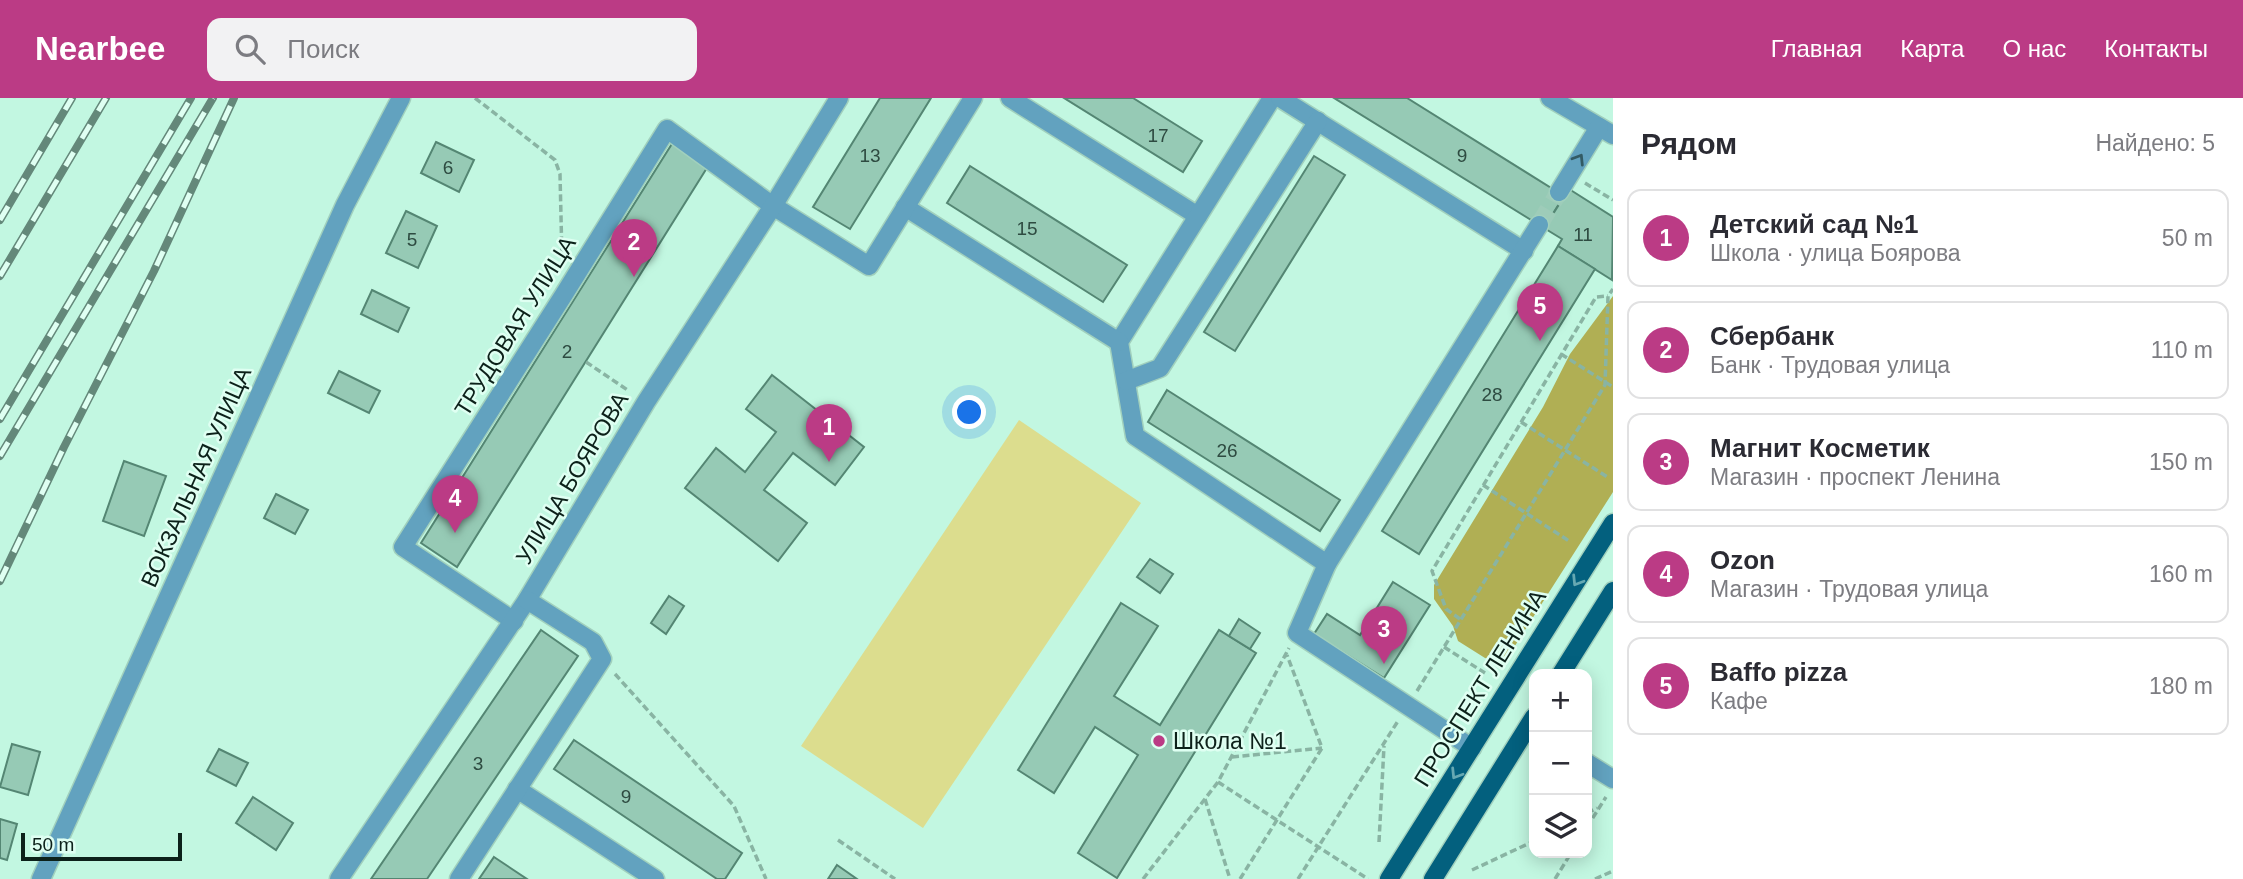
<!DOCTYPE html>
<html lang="ru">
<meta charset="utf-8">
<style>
:root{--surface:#fff;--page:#f2f2f3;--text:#2b2b33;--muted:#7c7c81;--line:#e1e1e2;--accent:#bb3b85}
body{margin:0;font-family:Arial,sans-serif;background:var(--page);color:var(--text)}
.controls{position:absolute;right:21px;bottom:21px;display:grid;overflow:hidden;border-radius:14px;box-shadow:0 4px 18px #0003}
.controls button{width:63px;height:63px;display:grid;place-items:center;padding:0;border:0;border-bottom:2px solid var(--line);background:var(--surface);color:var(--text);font:35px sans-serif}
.scale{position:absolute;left:21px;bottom:18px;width:161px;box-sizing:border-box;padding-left:7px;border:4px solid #0c211a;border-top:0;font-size:19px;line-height:24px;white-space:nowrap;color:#0c211a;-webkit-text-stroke:5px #dffff2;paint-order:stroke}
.you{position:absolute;left:970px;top:315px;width:24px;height:24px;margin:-18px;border:5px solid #fff;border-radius:50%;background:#1a73e8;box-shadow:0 0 0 10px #1a73e833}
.badge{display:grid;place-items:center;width:46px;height:46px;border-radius:50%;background:var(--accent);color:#fff;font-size:23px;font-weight:700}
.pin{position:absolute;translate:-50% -58px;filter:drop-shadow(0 2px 4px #0008)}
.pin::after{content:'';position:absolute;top:37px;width:24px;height:21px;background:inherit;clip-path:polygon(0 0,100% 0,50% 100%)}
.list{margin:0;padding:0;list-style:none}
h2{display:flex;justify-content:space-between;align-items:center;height:91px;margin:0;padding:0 28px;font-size:30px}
h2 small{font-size:23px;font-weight:400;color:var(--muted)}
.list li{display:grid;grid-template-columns:46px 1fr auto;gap:21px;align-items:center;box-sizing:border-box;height:98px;margin:0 14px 14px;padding:0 14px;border:2px solid var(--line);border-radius:14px}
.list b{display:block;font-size:26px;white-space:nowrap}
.list p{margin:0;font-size:23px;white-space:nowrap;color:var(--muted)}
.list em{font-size:23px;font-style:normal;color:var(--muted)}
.icon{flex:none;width:38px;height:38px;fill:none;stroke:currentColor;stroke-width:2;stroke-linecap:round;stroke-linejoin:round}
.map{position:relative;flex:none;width:1613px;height:781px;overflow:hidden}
header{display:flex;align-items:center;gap:42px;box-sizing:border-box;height:98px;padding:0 35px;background:var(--accent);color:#fff}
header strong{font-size:33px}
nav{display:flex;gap:38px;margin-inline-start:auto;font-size:24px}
.search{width:490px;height:63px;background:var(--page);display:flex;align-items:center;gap:18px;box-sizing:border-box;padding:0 24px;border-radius:14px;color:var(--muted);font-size:26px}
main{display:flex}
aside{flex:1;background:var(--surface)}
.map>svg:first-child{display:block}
.green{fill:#dcdd8e}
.forest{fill:#b0af54}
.building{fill:#96cab5;stroke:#548673;stroke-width:2}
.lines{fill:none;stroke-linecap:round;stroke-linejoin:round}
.minor-tunnel{stroke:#9eccb9;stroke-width:18;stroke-dasharray:18 9;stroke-linecap:butt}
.minor-casing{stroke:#a1d0bd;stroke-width:21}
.major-casing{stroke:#a1d0bd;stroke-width:21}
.path{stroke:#89b4a3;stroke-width:3.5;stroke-dasharray:7 3.5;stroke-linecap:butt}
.minor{stroke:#62a2bf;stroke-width:18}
.major{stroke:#03607e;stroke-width:18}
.rail-casing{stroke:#64887a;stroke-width:8}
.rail{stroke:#dffff2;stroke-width:5;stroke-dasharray:16;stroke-linecap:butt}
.oneway{stroke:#335b64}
.oneway2{stroke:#66a8b2}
.poi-dot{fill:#bb3b85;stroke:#dffff2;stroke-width:2.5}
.labels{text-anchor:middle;stroke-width:5;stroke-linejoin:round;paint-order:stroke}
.number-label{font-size:19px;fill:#2e4b41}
.street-label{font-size:23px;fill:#0c211a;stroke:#dffff2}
.poi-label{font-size:23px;fill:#0c211a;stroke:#dffff2;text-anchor:start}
</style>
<header>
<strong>Nearbee</strong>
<div class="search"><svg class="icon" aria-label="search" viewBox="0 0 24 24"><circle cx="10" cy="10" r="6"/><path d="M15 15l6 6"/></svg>Поиск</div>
<nav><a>Главная</a><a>Карта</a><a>О нас</a><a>Контакты</a></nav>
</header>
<main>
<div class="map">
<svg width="1613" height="781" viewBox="0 0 1613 781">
<rect width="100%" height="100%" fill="#c2f7e1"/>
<polygon class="green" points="1019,322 1141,405 923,730 801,648"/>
<polygon class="forest" points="1613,198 1613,394 1504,565 1485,560 1458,543 1453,528 1434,501 1434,487 1543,309 1570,256"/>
<g class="building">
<polygon points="880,0 931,0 850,131 813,109"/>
<polygon points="1064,0 1133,0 1202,43 1183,74"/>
<polygon points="1334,0 1407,0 1564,98 1544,130"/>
<polygon points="675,41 710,65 457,469 421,445"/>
<polygon points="436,44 474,62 459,94 421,75"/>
<polygon points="1314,58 1345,77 1235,253 1204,234"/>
<polygon points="970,68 1127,167 1103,204 947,105"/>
<polygon points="1569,91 1613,119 1612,182 1558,148 1562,141 1544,130"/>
<polygon points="406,113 437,128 418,170 386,155"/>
<polygon points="1558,148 1595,171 1419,456 1382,433"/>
<polygon points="372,192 409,210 398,234 361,216"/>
<polygon points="339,273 380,293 369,315 328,295"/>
<polygon points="772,277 864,349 835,387 793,355 764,392 807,425 778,463 685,390 716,350 745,374 776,334 746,311"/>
<polygon points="1167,292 1340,402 1320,433 1148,324"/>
<polygon points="124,363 166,378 144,438 103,423"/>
<polygon points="276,396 308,412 295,436 264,420"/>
<polygon points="1150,461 1173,476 1160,495 1137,479"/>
<polygon points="1393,484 1430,507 1384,580 1314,536 1327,516 1360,537"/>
<polygon points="669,498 684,508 666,536 651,525"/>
<polygon points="1121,505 1158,528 1114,598 1160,627 1219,532 1256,555 1117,780 1078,755 1138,657 1095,629 1054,695 1018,672"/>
<polygon points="1239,521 1260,535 1250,551 1229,538"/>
<polygon points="541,532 578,558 427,781 371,781"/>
<polygon points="574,642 742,755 725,781 717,781 554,671"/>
<polygon points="12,646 40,654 28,697 0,689"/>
<polygon points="219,651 248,665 236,688 207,673"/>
<polygon points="253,699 293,725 276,752 236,725"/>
<polygon points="0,721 17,726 7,762 0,760"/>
<polygon points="494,759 527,781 479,781"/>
<polygon points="837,767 857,781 828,781"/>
</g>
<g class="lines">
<polyline class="minor-tunnel" points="1539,127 1559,94"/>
<g class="minor-casing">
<g id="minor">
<polyline points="1010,0 1198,118"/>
<polyline points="1272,0 1119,244 1135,338 1327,466"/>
<polyline points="1280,0 1524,153"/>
<polyline points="1550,0 1613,37"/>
<polyline points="1559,94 1599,29"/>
<polyline points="905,109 1119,244"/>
<polyline points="1126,283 1160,270 1318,23"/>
<polyline points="514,523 403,449 563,198 667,31 773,108 869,168 973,0"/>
<polyline points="1472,650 1297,535 1327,466 1539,127"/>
<polyline points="1587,665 1613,681"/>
<polyline points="517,691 655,781"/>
<polyline points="41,781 345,107 401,0"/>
<polyline points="339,781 527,502 646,304 773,108 839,0"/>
<polyline points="459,781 602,561 593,544 527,502"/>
</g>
</g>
<g class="major-casing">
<g id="major">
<polyline points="1561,576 1613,493"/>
<polyline points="1389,781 1613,425"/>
<polyline points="1433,781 1534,619"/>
</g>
</g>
<g class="path">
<polyline points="475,0 555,62 560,76 562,161"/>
<polyline points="1585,85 1613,102"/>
<polyline points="1561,256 1613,289"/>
<polyline points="586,264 629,293"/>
<polyline points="1521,324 1609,380"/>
<polyline points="1483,387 1569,443"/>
<polyline points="1460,521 1446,511 1432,473 1596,199 1608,198"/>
<polyline points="1444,549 1485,575"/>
<polyline points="615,576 734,708 766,781"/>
<polyline points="1417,593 1605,287 1608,198 1613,191"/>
<polyline points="1232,659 1322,650"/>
<polyline points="1218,684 1368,781"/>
<polyline points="1205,701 1230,781"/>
<polyline points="1587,715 1597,710"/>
<polyline points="1587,729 1606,699"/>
<polyline points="838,742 895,781"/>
<polyline points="1379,744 1384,648"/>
<polyline points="1472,772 1534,743"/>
<polyline points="1143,781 1218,684 1289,550"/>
<polyline points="1240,781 1322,650 1287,557"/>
<polyline points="1298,781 1398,623"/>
<polyline points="1555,781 1571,755"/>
<polyline points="1595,781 1613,773"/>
</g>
<use href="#minor" class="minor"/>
<use href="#major" class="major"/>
<g class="rail-casing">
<g id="rail">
<polyline points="0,122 72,0"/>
<polyline points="0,178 106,0"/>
<polyline points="0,321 191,0"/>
<polyline points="0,358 213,0"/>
<polyline points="0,483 64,349 154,173 234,0"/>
</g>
</g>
<use href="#rail" class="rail"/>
</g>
<defs><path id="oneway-chevron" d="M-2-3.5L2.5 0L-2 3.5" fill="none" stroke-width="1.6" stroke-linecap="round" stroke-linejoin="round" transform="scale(1.75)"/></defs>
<use class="oneway" href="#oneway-chevron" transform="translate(1579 61) rotate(-58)"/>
<g class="oneway2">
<use href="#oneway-chevron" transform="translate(1577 483) rotate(122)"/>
<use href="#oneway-chevron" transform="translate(1456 676) rotate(122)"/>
</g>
<circle class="poi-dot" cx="1159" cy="643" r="7"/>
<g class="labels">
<g class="number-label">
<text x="1158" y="44">17</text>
<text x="870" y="64">13</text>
<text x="1462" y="64">9</text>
<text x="448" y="76">6</text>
<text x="1027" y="137">15</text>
<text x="1583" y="143">11</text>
<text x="412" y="148">5</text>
<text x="567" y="260">2</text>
<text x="1492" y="303">28</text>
<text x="1227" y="359">26</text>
<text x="478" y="672">3</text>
<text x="626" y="705">9</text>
</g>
<g class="street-label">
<text transform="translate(515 228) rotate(-58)" y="8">ТРУДОВАЯ УЛИЦА</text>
<text transform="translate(196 379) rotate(-66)" y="8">ВОКЗАЛЬНАЯ УЛИЦА</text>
<text transform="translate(572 380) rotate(-59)" y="8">УЛИЦА БОЯРОВА</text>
<text transform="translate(1480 590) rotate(-58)" y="8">ПРОСПЕКТ ЛЕНИНА</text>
</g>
<g class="poi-label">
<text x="1173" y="651">Школа №1</text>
</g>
</g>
</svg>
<div class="controls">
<button>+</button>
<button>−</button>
<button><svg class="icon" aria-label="layers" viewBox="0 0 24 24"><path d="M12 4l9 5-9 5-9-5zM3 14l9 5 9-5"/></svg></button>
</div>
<div class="scale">50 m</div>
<div class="you"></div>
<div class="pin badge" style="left:829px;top:364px">1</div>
<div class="pin badge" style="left:634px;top:179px">2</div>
<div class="pin badge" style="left:1384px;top:566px">3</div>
<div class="pin badge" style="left:455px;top:435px">4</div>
<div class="pin badge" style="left:1540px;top:243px">5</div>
</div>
<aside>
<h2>Рядом<small>Найдено: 5</small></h2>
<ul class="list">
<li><span class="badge">1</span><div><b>Детский сад №1</b><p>Школа · улица Боярова</p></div><em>50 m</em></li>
<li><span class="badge">2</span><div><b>Сбербанк</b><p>Банк · Трудовая улица</p></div><em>110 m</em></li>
<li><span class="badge">3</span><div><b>Магнит Косметик</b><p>Магазин · проспект Ленина</p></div><em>150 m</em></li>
<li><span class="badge">4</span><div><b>Ozon</b><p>Магазин · Трудовая улица</p></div><em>160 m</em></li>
<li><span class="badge">5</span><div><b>Baffo pizza</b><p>Кафе</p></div><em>180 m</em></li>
</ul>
</aside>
</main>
